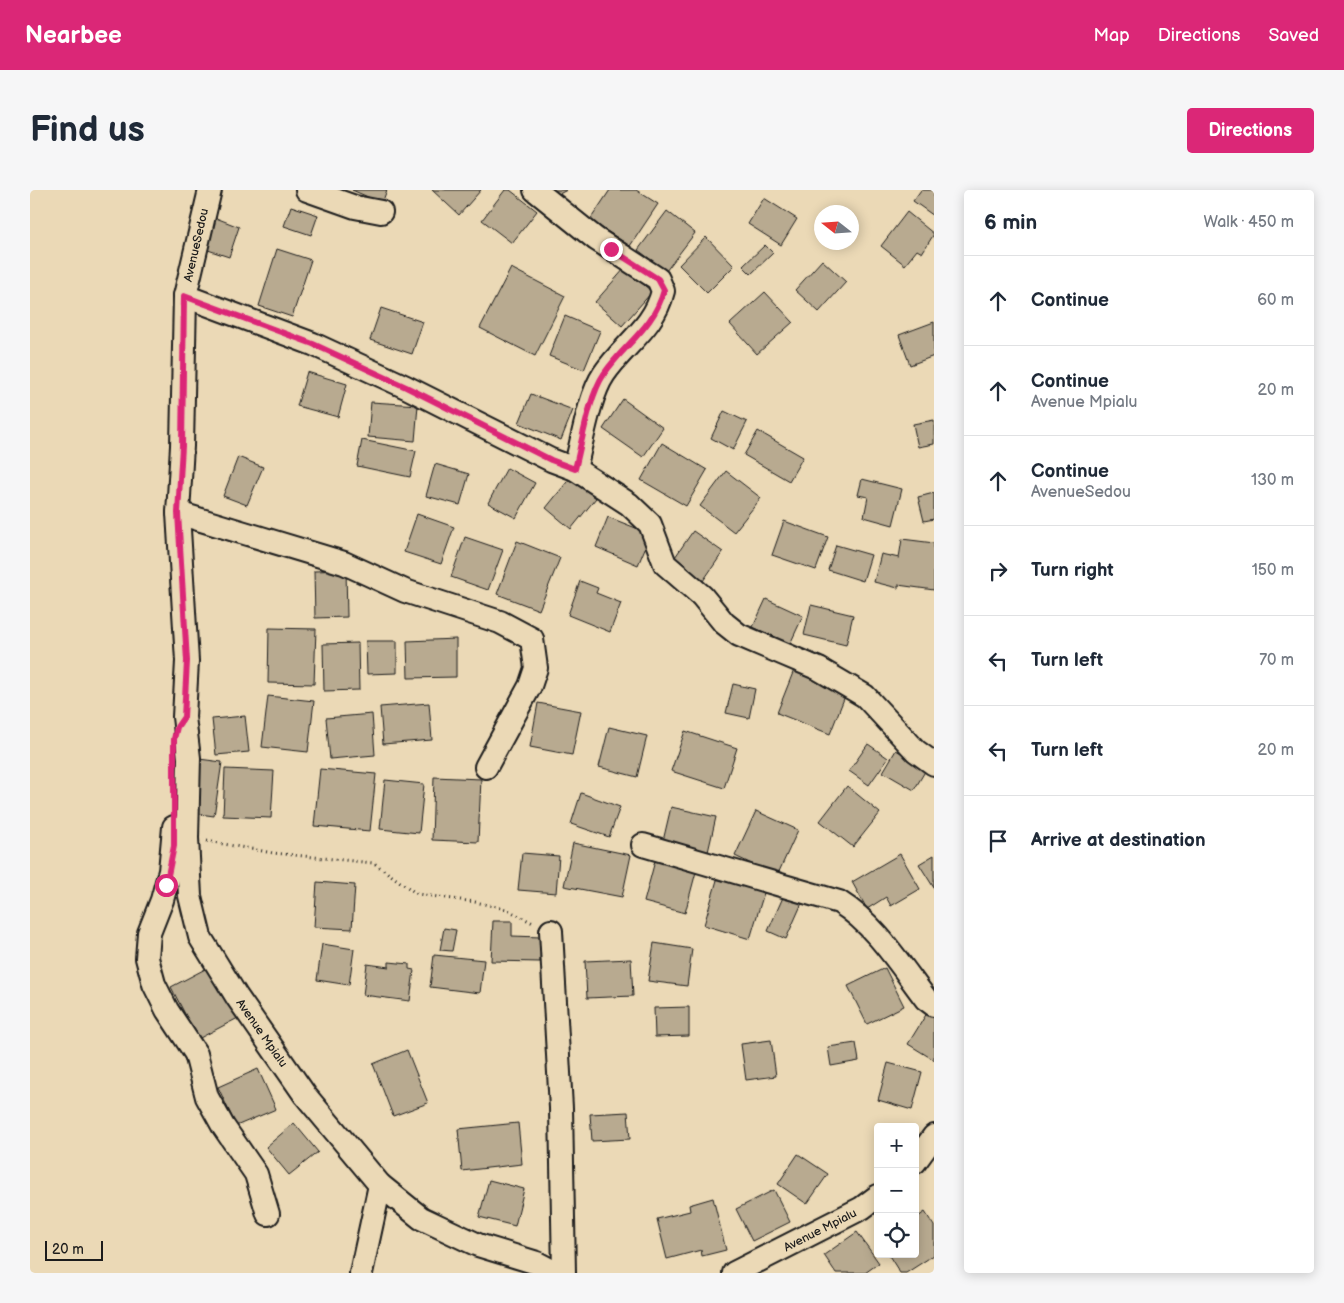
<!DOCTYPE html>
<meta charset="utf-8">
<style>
:root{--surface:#fff;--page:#f6f6f7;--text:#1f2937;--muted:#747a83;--line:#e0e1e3;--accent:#db2777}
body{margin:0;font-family:"Balsamiq Sans",sans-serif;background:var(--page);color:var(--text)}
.controls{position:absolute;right:15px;bottom:15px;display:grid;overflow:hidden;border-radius:5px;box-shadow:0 2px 12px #0003}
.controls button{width:45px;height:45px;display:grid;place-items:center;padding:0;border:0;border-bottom:1px solid var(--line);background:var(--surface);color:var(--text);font:25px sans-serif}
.compass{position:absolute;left:784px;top:15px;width:45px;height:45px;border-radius:50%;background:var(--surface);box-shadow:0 2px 12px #0003;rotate:287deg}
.scale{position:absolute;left:15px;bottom:12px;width:58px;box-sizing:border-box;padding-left:5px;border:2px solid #1c1c1c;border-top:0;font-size:14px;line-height:18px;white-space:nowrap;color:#1c1c1c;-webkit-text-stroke:4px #ebd9b6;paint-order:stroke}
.stop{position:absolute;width:15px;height:15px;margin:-11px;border:4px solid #db2777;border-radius:50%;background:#fff}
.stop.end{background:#db2777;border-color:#fff;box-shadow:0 1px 5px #0008}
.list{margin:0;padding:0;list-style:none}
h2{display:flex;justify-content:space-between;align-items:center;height:65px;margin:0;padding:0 20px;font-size:21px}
h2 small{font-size:16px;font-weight:400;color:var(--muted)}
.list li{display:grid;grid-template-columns:32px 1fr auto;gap:15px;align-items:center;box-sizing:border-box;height:90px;padding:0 20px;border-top:1px solid var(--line)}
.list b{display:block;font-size:19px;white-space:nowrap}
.list p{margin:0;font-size:16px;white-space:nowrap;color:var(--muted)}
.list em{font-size:16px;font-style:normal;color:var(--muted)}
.icon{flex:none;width:28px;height:28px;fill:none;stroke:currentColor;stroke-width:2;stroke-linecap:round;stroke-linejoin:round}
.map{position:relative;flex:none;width:904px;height:1083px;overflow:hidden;border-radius:5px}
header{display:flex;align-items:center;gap:30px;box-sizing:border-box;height:70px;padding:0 25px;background:var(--accent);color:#fff}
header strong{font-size:24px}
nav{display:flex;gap:28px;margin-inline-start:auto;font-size:18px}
.intro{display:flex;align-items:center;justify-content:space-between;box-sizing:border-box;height:120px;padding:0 30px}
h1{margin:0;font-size:35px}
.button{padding:12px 22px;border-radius:5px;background:var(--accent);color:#fff;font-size:18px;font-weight:700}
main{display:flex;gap:30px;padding:0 30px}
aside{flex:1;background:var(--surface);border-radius:5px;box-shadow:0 2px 12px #0003}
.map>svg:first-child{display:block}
.building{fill:#b8aa90;stroke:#1c1c1c}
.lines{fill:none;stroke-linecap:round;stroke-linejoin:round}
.street-casing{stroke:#1c1c1c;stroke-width:26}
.path{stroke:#1c1c1c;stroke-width:3;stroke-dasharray:1 4;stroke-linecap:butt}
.street{stroke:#ebd9b6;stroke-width:22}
.route{stroke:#db2777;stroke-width:6}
.labels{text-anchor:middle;stroke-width:4;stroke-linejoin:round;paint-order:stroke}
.street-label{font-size:12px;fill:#1c1c1c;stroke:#ebd9b6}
</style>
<header>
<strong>Nearbee</strong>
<nav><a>Map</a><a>Directions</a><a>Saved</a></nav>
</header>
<div class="intro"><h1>Find us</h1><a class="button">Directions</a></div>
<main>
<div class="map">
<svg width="904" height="1083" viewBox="0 0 904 1083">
<rect width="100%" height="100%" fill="#ebd9b6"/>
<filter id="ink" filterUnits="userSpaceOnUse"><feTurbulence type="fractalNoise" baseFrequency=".02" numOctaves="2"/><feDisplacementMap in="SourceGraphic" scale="10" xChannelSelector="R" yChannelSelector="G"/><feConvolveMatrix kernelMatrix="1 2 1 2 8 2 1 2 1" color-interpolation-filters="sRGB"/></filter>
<g filter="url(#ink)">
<g class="building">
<polygon points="322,0 357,0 352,13"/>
<polygon points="402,0 451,0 429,25"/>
<polygon points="475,0 480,0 507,21 482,53 452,30"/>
<polygon points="519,0 537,0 523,7"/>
<polygon points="580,0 606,0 628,14 600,56 560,30"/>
<polygon points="891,0 904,0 904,26 883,11"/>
<polygon points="734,8 767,29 751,55 718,34"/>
<polygon points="261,16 288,25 281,45 254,36"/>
<polygon points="637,21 665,43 636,81 608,60"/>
<polygon points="877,22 904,44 892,63 887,60 875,75 851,56"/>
<polygon points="186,28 209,37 199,67 175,59"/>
<polygon points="676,47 704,76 677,103 649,75"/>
<polygon points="735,55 743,63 721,84 713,76"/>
<polygon points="247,59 281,70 262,127 229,116"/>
<polygon points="792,70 816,92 789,122 765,100"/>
<polygon points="481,78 535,106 505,166 450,138"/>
<polygon points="595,78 622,102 592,136 565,112"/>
<polygon points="735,102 763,132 727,164 700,134"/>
<polygon points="351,118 393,132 382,164 340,150"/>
<polygon points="535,126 570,141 554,180 519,166"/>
<polygon points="904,132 904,166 880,175 869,145"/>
<polygon points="277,182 317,194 308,227 267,216"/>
<polygon points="501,204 543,220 531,250 489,233"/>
<polygon points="593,209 633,238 613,267 573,239"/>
<polygon points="341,212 388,215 385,251 338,247"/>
<polygon points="694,221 717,232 703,260 681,248"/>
<polygon points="904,230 904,254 888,257 883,234"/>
<polygon points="728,241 773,267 759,291 714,265"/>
<polygon points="332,250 386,261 380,287 327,276"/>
<polygon points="632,253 677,280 656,316 611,290"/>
<polygon points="208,267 233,277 217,315 193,306"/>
<polygon points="405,274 439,284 430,315 396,306"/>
<polygon points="477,278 505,293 486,328 458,313"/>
<polygon points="696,281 731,308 704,342 670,316"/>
<polygon points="541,287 566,308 541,339 516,318"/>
<polygon points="832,289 872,299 863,335 834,327 838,307 828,305"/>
<polygon points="904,303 904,329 894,331 888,307"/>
<polygon points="387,324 424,337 411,374 374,362"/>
<polygon points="578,327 621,344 608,375 566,357"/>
<polygon points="754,331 798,347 786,380 742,365"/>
<polygon points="663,341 693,362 673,391 643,370"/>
<polygon points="435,347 473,360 458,400 421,387"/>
<polygon points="872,349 904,353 904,400 868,395 868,398 844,392 851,364 869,368"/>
<polygon points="487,351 530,368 509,420 467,404"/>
<polygon points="806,355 841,365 833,391 798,380"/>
<polygon points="316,380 317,427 285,428 284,381"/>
<polygon points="550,391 568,398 566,403 591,413 580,442 538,425"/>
<polygon points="736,409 773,426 760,454 723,437"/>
<polygon points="781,415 823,425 816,455 774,445"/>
<polygon points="239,438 286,439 284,494 238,493"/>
<polygon points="426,449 426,487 378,488 377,451"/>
<polygon points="336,451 367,451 367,483 337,484"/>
<polygon points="328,453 329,500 294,501 293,454"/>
<polygon points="764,480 817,501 800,544 747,523"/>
<polygon points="703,494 725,499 719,528 696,523"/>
<polygon points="238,506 284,511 278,562 232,557"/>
<polygon points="399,513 402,550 353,554 350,517"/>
<polygon points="508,513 551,521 542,565 500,557"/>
<polygon points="342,524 345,565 300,569 296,528"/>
<polygon points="215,526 219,562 186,565 182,529"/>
<polygon points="579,537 617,546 607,587 569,577"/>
<polygon points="655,541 707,558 694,598 641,581"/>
<polygon points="838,554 858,568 839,595 819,581"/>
<polygon points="866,560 897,578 884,600 853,582"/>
<polygon points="169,569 192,572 184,626 162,623"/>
<polygon points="195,579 244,581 241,628 193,626"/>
<polygon points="290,579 346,584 340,641 284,636"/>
<polygon points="404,587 451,589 448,652 402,650"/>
<polygon points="355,590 394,594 389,643 350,639"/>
<polygon points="817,596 850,623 823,657 790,631"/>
<polygon points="551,603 590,617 579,647 541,634"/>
<polygon points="641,617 686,627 678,662 633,651"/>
<polygon points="726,621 768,640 747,686 705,666"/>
<polygon points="543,653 601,665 592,707 534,696"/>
<polygon points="492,663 529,666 526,703 488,700"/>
<polygon points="870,664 890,699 861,716 856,707 837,719 822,692"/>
<polygon points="904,665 904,698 889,674"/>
<polygon points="626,667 667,678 655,723 614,712"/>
<polygon points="689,683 736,696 720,749 674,735"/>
<polygon points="287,692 325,695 322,739 284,737"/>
<polygon points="754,705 772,713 756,749 738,741"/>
<polygon points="463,731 482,731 482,746 511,747 510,772 461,771"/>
<polygon points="414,738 426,740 422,761 410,760"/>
<polygon points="624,753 662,759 657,796 618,791"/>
<polygon points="292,754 324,759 319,795 287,790"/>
<polygon points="404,765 454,770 450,803 400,797"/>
<polygon points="601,769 603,806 557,808 555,771"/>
<polygon points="359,772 379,774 379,779 384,780 380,811 333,805 337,774 359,777"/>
<polygon points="181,776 208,828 168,849 141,797"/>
<polygon points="855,778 874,816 837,834 818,796"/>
<polygon points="659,817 659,846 625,847 624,818"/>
<polygon points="897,823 904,827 904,870 878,854"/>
<polygon points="741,850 746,886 716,890 711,854"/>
<polygon points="826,853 829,871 801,876 798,857"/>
<polygon points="377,860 398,913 363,926 343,874"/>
<polygon points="858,873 892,882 882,920 848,910"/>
<polygon points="228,879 246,919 206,936 188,897"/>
<polygon points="598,922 600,949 562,951 560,924"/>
<polygon points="264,933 288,962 259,985 236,957"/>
<polygon points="488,933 492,974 432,981 428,939"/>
<polygon points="768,964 798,984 777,1014 748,994"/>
<polygon points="459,990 494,999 485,1036 449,1027"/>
<polygon points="744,1000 760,1032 722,1051 706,1019"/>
<polygon points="683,1008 696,1060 672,1066 671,1060 637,1069 627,1029 660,1021 659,1015"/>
<polygon points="895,1022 904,1036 904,1065 876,1083 870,1083 858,1064 885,1064 885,1029"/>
<polygon points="827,1042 849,1073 835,1083 806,1083 794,1065"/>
</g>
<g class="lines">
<g class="street-casing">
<g id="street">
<polyline points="180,0 155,106 152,256 148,323 157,471 154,527 159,568 157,648 160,706 170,747 207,807 275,905 350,995 391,1028 448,1055 507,1073 526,1083"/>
<polyline points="277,0 325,17 351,22"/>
<path d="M 505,0 L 566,49 L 628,89 L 633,101 C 624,138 594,154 574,184 C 559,206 552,252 545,279"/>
<polyline points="155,106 283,154 376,197 521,270 545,279 599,314 620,334 635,374 672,406 694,433 709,445 789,479 835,506 886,561 904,574"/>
<polyline points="148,323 314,373 375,401 470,432 502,449 506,478 500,496 456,577"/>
<polyline points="144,637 140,681 132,710 119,743 117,768 124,794 137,820 166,864 177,907 193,936 226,984 238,1024"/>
<path d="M 613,655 L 809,712 C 846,735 870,775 896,809 L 904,815"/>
<polyline points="521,741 531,918 534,1083"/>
<polyline points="885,972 904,946"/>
<polyline points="331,1083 350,995"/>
<polyline points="704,1083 832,1018 848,1006"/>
</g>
</g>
<polyline class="path" points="177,651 243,663 344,673 387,704 445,712 476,719 503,733"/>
<use href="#street" class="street"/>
</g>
</g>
<g class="lines" filter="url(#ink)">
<path class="route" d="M 136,695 L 144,656 L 144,549 L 147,537 L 154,527 L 157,471 L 148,323 L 152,256 L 154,106 L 283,154 L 376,197 L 521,270 L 545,279 C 552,252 559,206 574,184 C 594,154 624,138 634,100 L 628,89 L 581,59"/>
</g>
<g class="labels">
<g class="street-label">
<text transform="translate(166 55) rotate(-77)" y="4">AvenueSedou</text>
<text transform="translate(232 843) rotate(55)" y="4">Avenue Mpialu</text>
<text transform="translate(790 1040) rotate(-27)" y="4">Avenue Mpialu</text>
</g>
</g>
</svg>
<div class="controls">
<button>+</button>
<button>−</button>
<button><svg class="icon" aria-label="locate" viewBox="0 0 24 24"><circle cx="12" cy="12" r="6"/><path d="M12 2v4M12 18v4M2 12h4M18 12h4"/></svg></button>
</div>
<svg class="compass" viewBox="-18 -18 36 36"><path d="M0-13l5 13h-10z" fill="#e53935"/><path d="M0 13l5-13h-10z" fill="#747a83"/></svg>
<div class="scale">20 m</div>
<div class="stop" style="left:136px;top:695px"></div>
<div class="stop end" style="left:581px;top:59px"></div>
</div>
<aside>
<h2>6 min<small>Walk · 450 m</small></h2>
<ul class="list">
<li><svg class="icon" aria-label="ahead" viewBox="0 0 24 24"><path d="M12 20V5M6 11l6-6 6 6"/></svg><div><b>Continue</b></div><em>60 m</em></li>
<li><svg class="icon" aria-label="ahead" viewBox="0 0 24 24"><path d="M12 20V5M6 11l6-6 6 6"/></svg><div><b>Continue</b><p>Avenue Mpialu</p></div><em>20 m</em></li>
<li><svg class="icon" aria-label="ahead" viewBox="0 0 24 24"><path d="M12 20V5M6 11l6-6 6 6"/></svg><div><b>Continue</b><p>AvenueSedou</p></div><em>130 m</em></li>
<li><svg class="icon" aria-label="right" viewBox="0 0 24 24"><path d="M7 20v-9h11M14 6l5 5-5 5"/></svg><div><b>Turn right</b></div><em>150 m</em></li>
<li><svg class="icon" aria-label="left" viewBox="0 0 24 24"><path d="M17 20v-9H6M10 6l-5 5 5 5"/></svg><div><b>Turn left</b></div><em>70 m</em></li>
<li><svg class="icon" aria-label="left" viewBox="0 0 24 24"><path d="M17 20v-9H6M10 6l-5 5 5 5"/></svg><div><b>Turn left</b></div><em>20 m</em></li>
<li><svg class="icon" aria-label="arrive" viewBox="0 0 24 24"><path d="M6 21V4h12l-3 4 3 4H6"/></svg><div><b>Arrive at destination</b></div></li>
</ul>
</aside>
</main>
